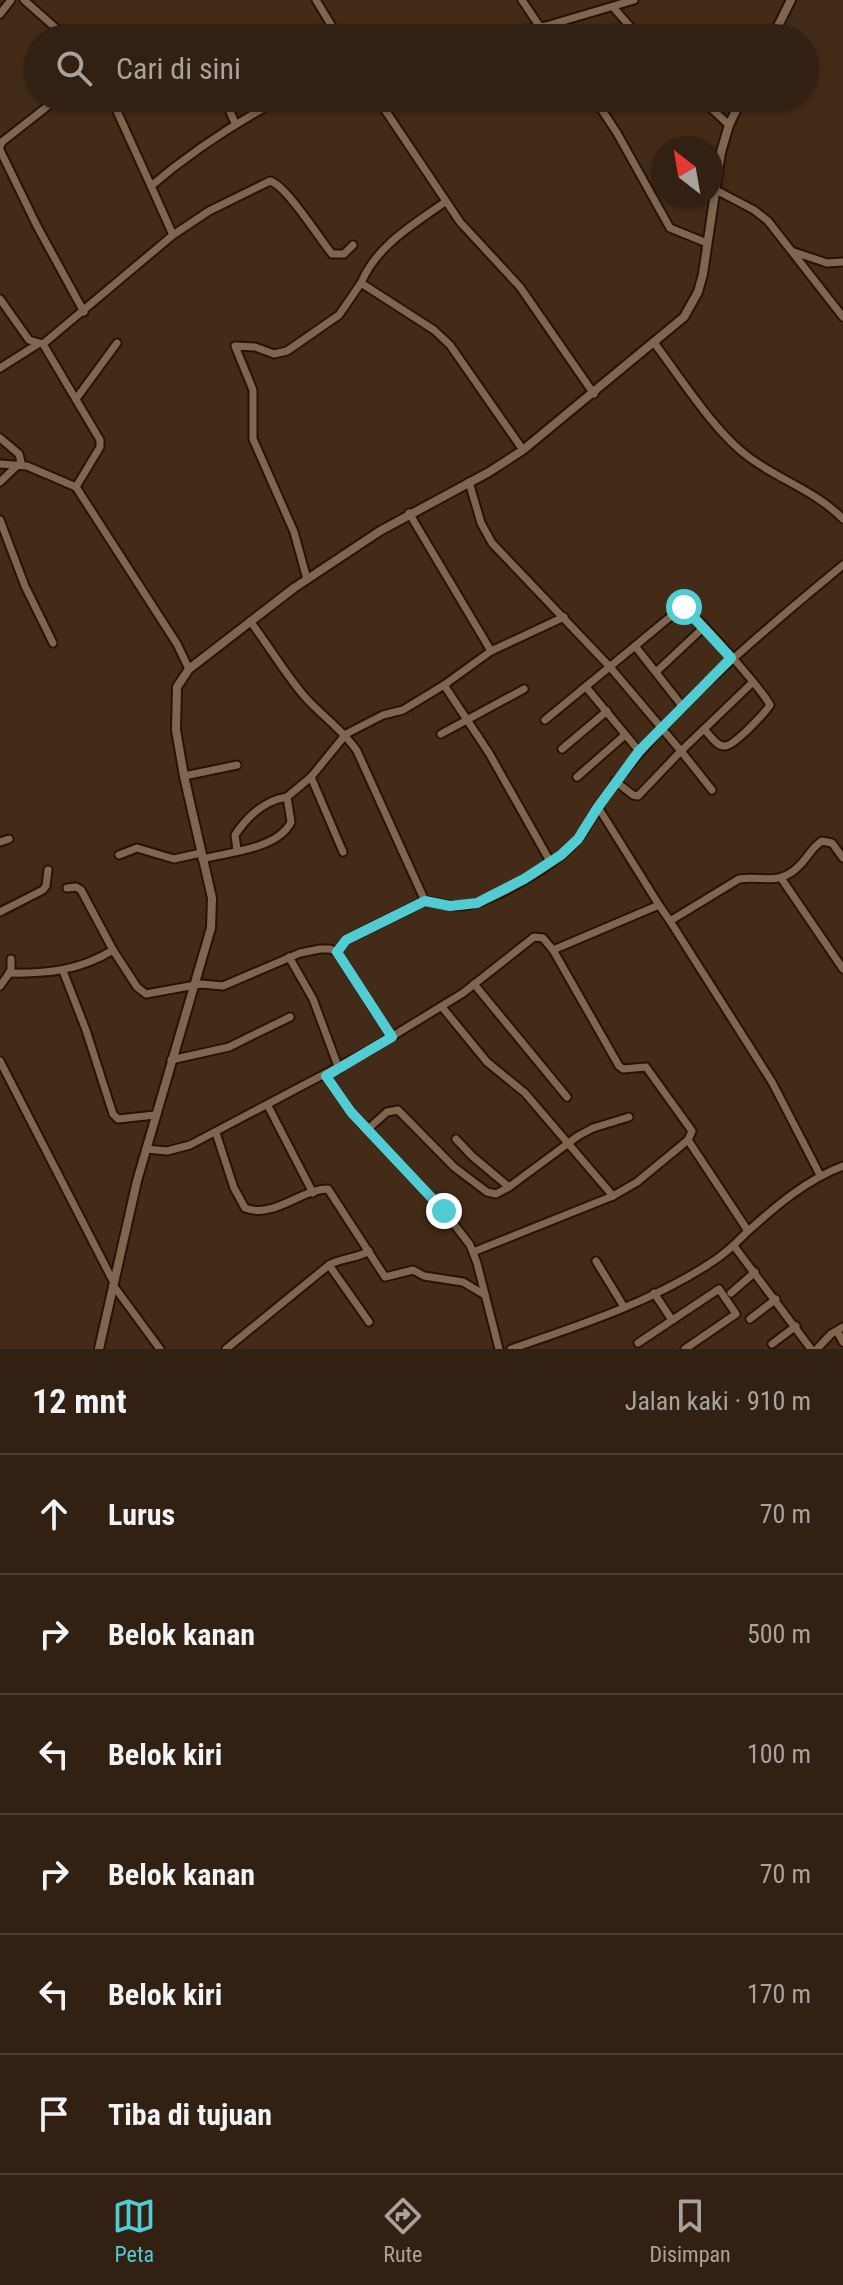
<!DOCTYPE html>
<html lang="id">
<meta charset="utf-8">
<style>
:root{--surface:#322012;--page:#3d2d20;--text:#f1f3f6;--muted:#a8a39f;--line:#4d3e32;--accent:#51ccd3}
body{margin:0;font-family:"Roboto Condensed",sans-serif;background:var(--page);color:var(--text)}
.compass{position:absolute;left:651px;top:136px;width:72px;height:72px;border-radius:50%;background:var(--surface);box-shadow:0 2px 6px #0004;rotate:329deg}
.stop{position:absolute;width:24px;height:24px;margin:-18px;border:6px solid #51ccd3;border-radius:50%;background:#fff}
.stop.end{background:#51ccd3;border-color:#fff;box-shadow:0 2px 8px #0008}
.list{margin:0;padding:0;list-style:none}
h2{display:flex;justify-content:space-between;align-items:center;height:104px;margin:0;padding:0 32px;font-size:34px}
h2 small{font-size:26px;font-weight:400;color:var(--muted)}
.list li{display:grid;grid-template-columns:52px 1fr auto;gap:24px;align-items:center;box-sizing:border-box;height:120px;padding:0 32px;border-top:2px solid var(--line)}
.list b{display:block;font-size:30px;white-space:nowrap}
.list em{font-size:26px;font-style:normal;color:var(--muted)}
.icon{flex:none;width:44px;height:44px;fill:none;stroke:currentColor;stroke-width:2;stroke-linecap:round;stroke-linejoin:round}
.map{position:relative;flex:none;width:843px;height:1349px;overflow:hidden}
.search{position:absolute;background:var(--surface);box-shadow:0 2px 6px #0004;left:24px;right:24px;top:24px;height:88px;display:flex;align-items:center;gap:20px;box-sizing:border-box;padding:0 28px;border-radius:44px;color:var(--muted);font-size:30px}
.sheet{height:824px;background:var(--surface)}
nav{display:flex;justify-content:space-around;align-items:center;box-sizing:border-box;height:112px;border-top:2px solid var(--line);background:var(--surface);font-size:22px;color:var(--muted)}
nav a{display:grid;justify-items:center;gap:4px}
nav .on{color:var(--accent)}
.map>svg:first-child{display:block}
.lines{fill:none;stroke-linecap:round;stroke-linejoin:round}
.minor-casing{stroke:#281302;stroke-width:11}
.tertiary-casing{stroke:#281302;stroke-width:12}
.minor{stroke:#806651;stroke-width:7}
.tertiary{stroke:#806651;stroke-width:8}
.route{stroke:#51ccd3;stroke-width:10}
</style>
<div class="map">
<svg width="843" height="1349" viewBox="0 0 843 1349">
<rect width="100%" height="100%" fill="#432b18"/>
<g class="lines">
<g class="minor-casing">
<g id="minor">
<polyline points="24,0 67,38"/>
<polyline points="316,0 339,38"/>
<polyline points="522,0 540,27"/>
<polyline points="613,7 640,38"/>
<polyline points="0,14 11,0"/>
<polyline points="546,26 553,38"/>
<polyline points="485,38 546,26 634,0"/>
<polyline points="111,98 151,186"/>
<polyline points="224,98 235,123"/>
<polyline points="377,98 460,222 520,287 594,394"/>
<polyline points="594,98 617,133 670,228 707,243"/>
<polyline points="700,98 729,125"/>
<polyline points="0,147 2,142 58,98"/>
<polyline points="0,150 37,226 84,312"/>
<polyline points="714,189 754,210 768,221 843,317"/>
<path d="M 445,202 C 413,225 377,245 361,283 L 434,330 L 450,345 L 523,450"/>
<path d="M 173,235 L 209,211 L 270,181 C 286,185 319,238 332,254 L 344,254 L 353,245"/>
<polyline points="794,252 827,263 843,262"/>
<polyline points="0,299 29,340 43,344"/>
<path d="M 655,344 C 681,378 715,433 750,458 C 780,480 817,492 843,519"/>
<polyline points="0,368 38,344"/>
<polyline points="76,399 117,343"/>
<polyline points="0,438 19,454 21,462 0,482"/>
<polyline points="0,464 27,466 76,487 177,644 189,669"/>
<polyline points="469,482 481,523 492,543 610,667 681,751 704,729"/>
<path d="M 76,487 L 100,447 L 100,440 L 43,344 L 173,235 L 151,186 C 192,151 235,123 282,98"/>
<polyline points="409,513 491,651"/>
<polyline points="0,520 25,586 53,643"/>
<polyline points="307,579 294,532 253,439 253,390 235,346 255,347 274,354 287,351 339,315 361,283"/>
<path d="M 250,621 C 269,646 285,674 305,697 C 322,716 343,730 357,751 L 425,901 C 438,902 449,907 462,906 C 493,903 559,863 579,838 C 586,829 592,817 598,807"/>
<polyline points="656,672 704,627"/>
<polyline points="444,685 489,753 551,863"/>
<polyline points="586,687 639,751"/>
<path d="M 683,707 L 635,646 L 682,607 C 695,612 762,690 770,705 C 765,713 734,746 725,746 C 717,747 709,734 704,729 L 753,682"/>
<polyline points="545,720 635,646"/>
<polyline points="441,734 524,689"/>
<polyline points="562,749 607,711"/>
<polyline points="184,776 237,765"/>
<polyline points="311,777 343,852"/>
<polyline points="577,777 625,735"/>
<polyline points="615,781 633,795 638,796 681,751 712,790"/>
<polyline points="0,842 9,839"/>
<path d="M 237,850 L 235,835 C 247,817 265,800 287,797"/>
<polyline points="119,855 137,848 174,859 201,853"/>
<path d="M 202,859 C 229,852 278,849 291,822 L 287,797 L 311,777 L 346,734 L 383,715 L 403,710 L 444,685 L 491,651 L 564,617"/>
<polyline points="781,878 843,969"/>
<polyline points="67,888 76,887 81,890 113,950"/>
<path d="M 659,905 L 598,807 C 664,712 754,639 843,565"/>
<polyline points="0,912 43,890 46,886 48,870"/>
<polyline points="670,921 772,1082 820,1175"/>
<polyline points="553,950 619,1066 623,1069 646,1067 692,1131 688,1140 748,1231"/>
<polyline points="337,952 346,940 425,901"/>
<polyline points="289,957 313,999 339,1069"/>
<polyline points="63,971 86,1030 113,1114 118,1119 155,1115"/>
<path d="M 9,973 C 47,974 81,970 113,950 L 137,987 L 146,994 L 201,984 L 223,986 L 300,953 L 320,949 L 330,949 L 337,952 L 392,1037"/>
<polyline points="474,984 567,1097"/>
<polyline points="0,986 11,971 11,959"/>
<polyline points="442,1007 487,1062 525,1093 613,1196"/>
<polyline points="171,1060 229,1047 290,1017"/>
<polyline points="0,1061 113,1281"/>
<polyline points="326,1076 351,1112 444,1211 470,1245 477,1263 499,1349"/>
<polyline points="268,1106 313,1193"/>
<polyline points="368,1129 387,1112 398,1110 454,1167 487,1192 496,1194 509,1187 578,1136 593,1128 629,1117"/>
<path d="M 216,1133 L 234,1188 L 245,1208 C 274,1219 301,1189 328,1189 L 385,1277 L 413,1270 L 424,1276 L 463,1282 L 485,1295"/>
<polyline points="456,1139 472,1156 509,1187"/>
<path d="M 146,1149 L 167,1151 L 190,1145 L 370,1050 L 463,993 L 534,937 L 543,938 L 553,950 L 659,905 L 670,921 L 739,879 C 763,875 779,887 800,865 C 808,857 812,847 822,841 L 832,843 L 843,858"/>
<polyline points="734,1246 811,1349"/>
<polyline points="473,1252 613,1196 637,1182 688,1140"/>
<polyline points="596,1261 624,1307"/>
<polyline points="329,1265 369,1322"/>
<polyline points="113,1285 160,1349"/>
<polyline points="654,1293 672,1320"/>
<polyline points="731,1293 755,1272"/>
<polyline points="750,1319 776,1299"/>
<polyline points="837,1331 843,1342"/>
<polyline points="638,1343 719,1289 736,1314 685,1349"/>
<polyline points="772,1344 796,1326"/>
<path d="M 226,1349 L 329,1265 C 342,1257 357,1259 369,1251"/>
<path d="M 511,1349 C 578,1326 649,1303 709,1264 C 724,1255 735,1244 747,1232 C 776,1206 806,1180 843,1166"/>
<polyline points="817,1349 831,1334 843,1327"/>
</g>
</g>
<g class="tertiary-casing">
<g id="tertiary">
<polyline points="772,38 791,0"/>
<polyline points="99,1349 137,1181 211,928 212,898 184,776 176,730 177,687 189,669 294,588 380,531 489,472 523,450 684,317 698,292 703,274 721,152 729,125 742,98"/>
</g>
</g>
<use href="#minor" class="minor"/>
<use href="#tertiary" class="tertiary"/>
</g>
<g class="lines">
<polyline class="route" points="444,1211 351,1112 326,1076 392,1037 337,952 346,940 425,901 450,906 477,903 524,879 561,855 578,839 598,807 639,751 731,658 684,607"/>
</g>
</svg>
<svg class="compass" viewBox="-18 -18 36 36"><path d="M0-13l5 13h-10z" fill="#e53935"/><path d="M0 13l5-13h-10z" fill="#a8a39f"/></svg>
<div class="stop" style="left:684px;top:607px"></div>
<div class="stop end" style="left:444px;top:1211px"></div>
<div class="search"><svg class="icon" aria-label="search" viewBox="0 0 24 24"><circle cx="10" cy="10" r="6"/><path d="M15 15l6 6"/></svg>Cari di sini</div>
</div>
<section class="sheet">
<h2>12 mnt<small>Jalan kaki · 910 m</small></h2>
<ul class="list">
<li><svg class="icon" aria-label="ahead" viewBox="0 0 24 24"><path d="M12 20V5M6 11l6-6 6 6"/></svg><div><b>Lurus</b></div><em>70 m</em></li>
<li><svg class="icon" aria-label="right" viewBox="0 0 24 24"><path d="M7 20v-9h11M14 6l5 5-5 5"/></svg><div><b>Belok kanan</b></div><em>500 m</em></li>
<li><svg class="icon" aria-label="left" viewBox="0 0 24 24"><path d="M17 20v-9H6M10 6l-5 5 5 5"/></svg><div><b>Belok kiri</b></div><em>100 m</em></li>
<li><svg class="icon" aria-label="right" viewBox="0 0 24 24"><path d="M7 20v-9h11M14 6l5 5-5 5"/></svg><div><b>Belok kanan</b></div><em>70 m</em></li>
<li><svg class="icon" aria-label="left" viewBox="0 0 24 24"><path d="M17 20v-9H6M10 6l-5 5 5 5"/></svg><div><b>Belok kiri</b></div><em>170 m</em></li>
<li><svg class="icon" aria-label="arrive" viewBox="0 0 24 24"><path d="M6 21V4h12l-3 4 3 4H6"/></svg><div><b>Tiba di tujuan</b></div></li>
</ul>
</section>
<nav>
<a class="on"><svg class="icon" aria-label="map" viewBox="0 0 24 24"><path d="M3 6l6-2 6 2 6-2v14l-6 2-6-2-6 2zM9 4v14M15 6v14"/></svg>Peta</a>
<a><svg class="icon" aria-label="directions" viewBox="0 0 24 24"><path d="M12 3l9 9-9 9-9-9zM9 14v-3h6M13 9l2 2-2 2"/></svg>Rute</a>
<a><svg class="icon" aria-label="saved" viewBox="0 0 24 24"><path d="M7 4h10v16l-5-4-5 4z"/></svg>Disimpan</a>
</nav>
